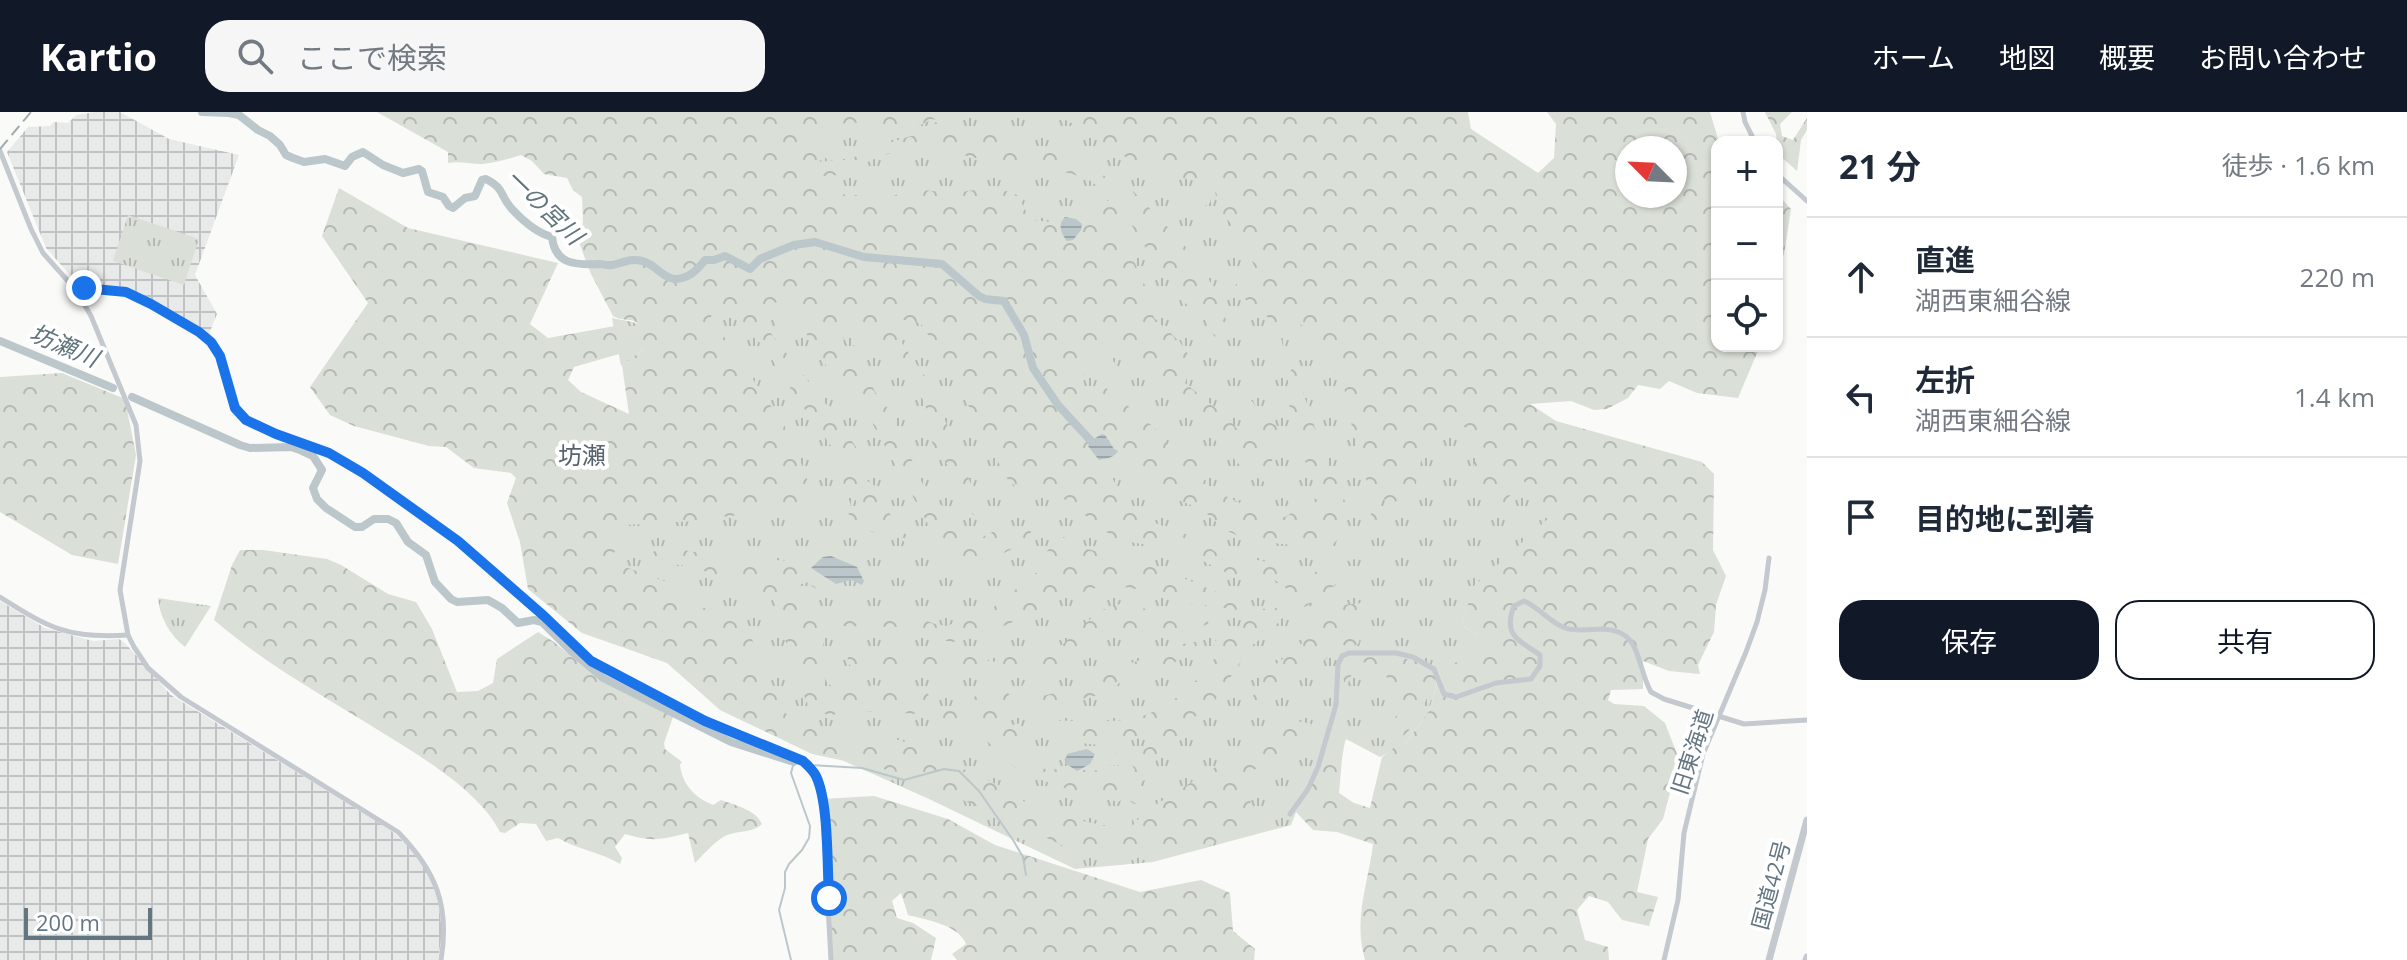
<!DOCTYPE html>
<html lang="ja">
<meta charset="utf-8">
<style>
:root{--surface:#fff;--page:#f6f6f7;--text:#1f2937;--muted:#747a83;--line:#e0e1e3;--accent:#111827}
body{margin:0;font-family:"Open Sans","Noto Sans JP",sans-serif;background:var(--page);color:var(--text)}
.controls{position:absolute;right:24px;top:24px;display:grid;overflow:hidden;border-radius:16px;box-shadow:0 2px 6px #0004}
.controls button{width:72px;height:72px;display:grid;place-items:center;padding:0;border:0;border-bottom:2px solid var(--line);background:var(--surface);color:var(--text);font:40px sans-serif}
.compass{position:absolute;left:1615px;top:24px;width:72px;height:72px;border-radius:50%;background:var(--surface);box-shadow:0 2px 6px #0004;rotate:294deg}
.scale{position:absolute;left:24px;bottom:20px;width:128px;box-sizing:border-box;padding-left:8px;border:4px solid #657683;border-top:0;font-size:22px;line-height:28px;white-space:nowrap;color:#657683;-webkit-text-stroke:6px #fff;paint-order:stroke}
.stop{position:absolute;width:24px;height:24px;margin:-18px;border:6px solid #1a73e8;border-radius:50%;background:#fff}
.stop.end{background:#1a73e8;border-color:#fff;box-shadow:0 2px 8px #0008}
.list{margin:0;padding:0;list-style:none}
h2{display:flex;justify-content:space-between;align-items:center;height:104px;margin:0;padding:0 32px;font-size:34px}
h2 small{font-size:26px;font-weight:400;color:var(--muted)}
.list li{display:grid;grid-template-columns:52px 1fr auto;gap:24px;align-items:center;box-sizing:border-box;height:120px;padding:0 32px;border-top:2px solid var(--line)}
.list b{display:block;font-size:30px;white-space:nowrap}
.list p{margin:0;font-size:26px;white-space:nowrap;color:var(--muted)}
.list em{font-size:26px;font-style:normal;color:var(--muted)}
.actions{display:flex;gap:16px;padding:24px 32px}
.actions a{flex:1;padding:18px 0;border:2px solid var(--accent);border-radius:24px;text-align:center;font-size:28px;color:var(--accent)}
.actions .main{background:var(--accent);color:#fff}
.icon{flex:none;width:44px;height:44px;fill:none;stroke:currentColor;stroke-width:2;stroke-linecap:round;stroke-linejoin:round}
.map{position:relative;flex:none;width:1807px;height:848px;overflow:hidden}
header{display:flex;align-items:center;gap:48px;box-sizing:border-box;height:112px;padding:0 40px;background:var(--accent);color:#fff}
header strong{font-size:38px}
nav{display:flex;gap:44px;margin-inline-start:auto;font-size:28px}
.search{width:560px;height:72px;background:var(--page);display:flex;align-items:center;gap:20px;box-sizing:border-box;padding:0 28px;border-radius:24px;color:var(--muted);font-size:30px}
main{display:flex}
aside{flex:1;background:var(--surface)}
.map>svg:first-child{display:block}
.industrial{fill:url(#industrial-grid)}
.grass{fill:url(#grass-tufts)}
.forest{fill:url(#forest-crowns);fill-rule:evenodd}
.garden{fill:#dadfd7}
.water{fill:url(#water-rules)}
.lines{fill:none;stroke-linecap:round;stroke-linejoin:round}
.stream{stroke:#bbc7cb;stroke-width:2}
.river{stroke:#bbc7cb;stroke-width:8}
.secondary{stroke:#c3c9ce;stroke-width:5}
.highway{stroke:#c3c9ce;stroke-width:7}
.rail{stroke:#a2aab0;stroke-width:2;stroke-dasharray:12 6;stroke-linecap:butt}
.route{stroke:#1a73e8;stroke-width:10}
.labels{text-anchor:middle;stroke-width:8;stroke-linejoin:round;paint-order:stroke}
.street-label{font-size:22px;fill:#657683;stroke:#fff}
.water-label{font-size:24px;font-style:italic;fill:#60757c;stroke:#fff}
.neighbourhood-label{font-size:24px;fill:#57646e;stroke:#fff}
</style>
<header>
<strong>Kartio</strong>
<div class="search"><svg class="icon" aria-label="search" viewBox="0 0 24 24"><circle cx="10" cy="10" r="6"/><path d="M15 15l6 6"/></svg>ここで検索</div>
<nav><a>ホーム</a><a>地図</a><a>概要</a><a>お問い合わせ</a></nav>
</header>
<main>
<div class="map">
<svg width="1807" height="848" viewBox="0 0 1807 848">
<defs>
<pattern id="industrial-grid" width="8" height="8" patternUnits="userSpaceOnUse" patternTransform="scale(2)"><rect width="8" height="8" fill="#e8e9e9"/><path d="M0 4h8M4 0v8" fill="none" stroke="#c0c1c2"/></pattern>
<pattern id="grass-tufts" width="24" height="20" patternUnits="userSpaceOnUse" patternTransform="scale(2)"><rect width="24" height="20" fill="#dadfd7"/><path d="M3 7l-1-3M5 7V3M7 7l1-3M15 17l-1-3M17 17v-4M19 17l1-3" fill="none" stroke="#b4b9b4"/></pattern>
<pattern id="forest-crowns" width="20" height="18" patternUnits="userSpaceOnUse" patternTransform="scale(2)"><rect width="20" height="18" fill="#dadfd7"/><path d="M2 6a3 3 0 1 1 6 0M12 15a3 3 0 1 1 6 0" fill="none" stroke="#b4b9b4"/></pattern>
<pattern id="water-rules" width="6" height="5" patternUnits="userSpaceOnUse" patternTransform="scale(2)"><rect width="6" height="5" fill="#bbc7cb"/><path d="M0 2.5h6" fill="none" stroke="#9ca6aa"/></pattern>
</defs>
<rect width="100%" height="100%" fill="#fafaf8"/>
<g class="industrial">
<polygon points="95,0 120,0 169,27 239,43 195,163 217,202 209,222 151,187 119,174 78,172 46,136 7,40 28,15 50,14 54,10 68,11 76,3"/>
<polygon points="0,489 45,516 93,529 119,527 125,531 171,583 389,717 414,739 431,767 439,794 442,820 438,848 0,848"/>
</g>
<g class="grass">
<polygon points="806,0 1087,0 1223,66 1421,344 1449,309 1512,327 1555,406 1474,474 1462,513 1476,522 1480,539 1440,560 1429,599 1406,631 1380,645 1346,627 1335,652 1296,700 1291,713 1153,750 1075,757 929,687 817,637 587,441 697,224"/>
<polygon points="128,103 199,127 184,173 113,149"/>
<path d="M 612,206 C 638,212 642,206 644,237 L 621,254 Z"/>
<path d="M 158,486 L 211,494 L 185,535 C 169,522 160,506 158,486 Z"/>
</g>
<g class="forest">
<path d="M 377,0 L 953,0 L 954,12 L 932,7 C 916,17 893,22 874,18 C 873,17 864,12 862,12 C 848,8 830,15 816,18 L 811,36 L 821,50 C 834,48 852,47 864,42 C 888,31 909,22 936,20 L 933,10 L 989,21 L 1035,35 L 1065,39 L 1096,57 L 1116,74 L 1115,79 L 1106,80 L 1086,66 L 1064,60 L 1026,59 L 948,39 L 928,41 L 905,36 L 879,45 L 838,63 L 809,65 L 811,77 L 837,82 L 891,85 L 910,77 L 955,81 L 994,75 L 1017,83 L 1031,108 L 1052,110 L 1067,129 L 1081,118 L 1083,102 L 1117,84 L 1125,92 L 1117,101 L 1129,138 L 1147,178 L 1154,206 L 1180,230 L 1193,250 L 1185,271 L 1224,303 L 1242,322 L 1267,308 L 1278,315 L 1268,372 L 1247,360 L 1199,312 L 1160,278 L 1145,252 L 1126,238 L 1097,237 L 1083,255 L 1084,281 L 1106,276 C 1121,288 1136,300 1151,313 C 1161,322 1168,334 1177,343 L 1184,343 L 1203,351 L 1204,366 L 1209,376 L 1258,400 L 1285,405 L 1320,384 C 1308,358 1274,278 1294,253 L 1325,346 L 1334,362 L 1348,397 L 1337,428 L 1330,435 L 1319,436 L 1247,428 L 1221,416 L 1212,405 L 1194,394 L 1156,380 L 1144,372 L 1105,323 L 1092,328 L 1089,338 L 1110,363 L 1136,404 L 1196,426 L 1217,441 L 1263,449 L 1297,464 L 1334,456 L 1343,462 L 1334,474 L 1310,492 L 1281,507 L 1269,521 L 1251,534 L 1208,599 L 1194,605 C 1190,622 1185,627 1170,634 L 1142,626 L 1100,633 L 1062,629 L 1056,617 L 1025,617 L 1027,612 L 1032,608 C 1062,608 1095,611 1125,608 C 1163,603 1193,575 1215,546 L 1213,529 C 1230,526 1245,519 1245,499 L 1175,489 L 1136,477 L 1114,473 L 1095,476 L 1060,488 L 980,525 L 952,530 L 918,523 L 902,515 L 841,514 L 831,523 L 824,521 L 821,508 L 827,498 L 904,500 L 935,512 L 946,514 L 990,498 L 1025,470 L 1027,465 L 1045,457 L 1048,450 L 1047,440 L 1057,421 L 1080,435 L 1157,455 L 1219,481 L 1237,483 L 1253,495 L 1272,498 L 1288,489 L 1287,478 L 1274,467 L 1264,471 L 1247,467 L 1222,459 L 1182,438 L 1117,428 L 1055,380 L 1033,372 L 1028,376 L 1014,373 L 1008,368 L 950,259 L 922,213 L 911,207 L 899,209 L 895,221 L 926,266 L 948,315 L 981,397 L 989,402 L 981,405 L 972,402 L 943,345 L 933,335 L 931,326 L 933,313 L 922,286 L 885,233 L 864,219 L 851,215 L 844,221 L 843,231 L 848,238 L 860,248 L 875,280 L 889,298 L 929,386 L 960,404 L 954,413 L 963,423 L 977,429 C 998,414 1007,415 1031,418 L 1030,428 L 998,444 L 975,466 L 949,450 L 866,300 L 833,265 L 795,203 L 783,190 L 770,191 L 765,199 L 769,219 L 833,301 L 856,335 L 866,368 L 883,379 L 883,393 L 925,447 L 896,423 C 878,424 859,418 848,401 L 856,396 L 856,388 L 847,378 L 841,366 L 841,348 L 794,282 L 765,236 L 726,198 L 714,192 L 711,205 L 776,302 L 782,306 L 787,321 L 795,324 L 799,334 L 798,343 L 817,394 L 790,400 L 741,400 L 731,405 L 719,404 L 709,408 L 625,413 L 620,420 L 622,429 L 613,442 L 614,451 L 670,471 L 699,494 L 745,512 L 785,601 L 824,624 L 900,628 L 1007,677 L 1040,701 L 1129,718 L 1144,700 L 1291,608 L 1312,612 L 1282,646 L 1253,658 L 1249,709 L 1206,736 L 1084,744 L 1016,711 L 897,660 L 812,642 L 720,598 L 667,551 L 582,521 L 528,477 L 520,430 L 507,391 L 516,366 L 511,361 L 474,356 L 446,335 L 429,334 L 354,314 L 330,303 L 310,275 L 368,191 L 322,124 L 339,76 L 408,116 L 558,151 L 530,212 L 548,226 L 615,214 L 619,242 L 574,255 L 568,268 L 581,280 L 629,302 L 622,253 L 644,237 L 636,210 C 628,206 621,209 613,204 L 591,162 L 577,125 L 583,111 L 582,85 L 573,78 L 567,66 L 544,62 L 532,49 L 521,43 C 508,47 495,51 481,52 C 470,52 459,49 448,51 L 448,40 Z"/>
<path d="M 1056,0 L 1468,0 L 1471,17 L 1538,61 L 1554,46 L 1556,12 L 1547,0 L 1710,0 L 1719,30 L 1717,234 L 1760,234 L 1738,286 L 1697,281 L 1669,269 L 1660,277 L 1638,273 L 1628,286 L 1607,297 L 1594,298 L 1571,289 L 1530,292 L 1556,309 L 1702,350 L 1714,362 L 1713,438 L 1726,464 L 1716,493 L 1714,520 L 1698,553 L 1700,562 L 1669,559 L 1643,549 L 1643,577 L 1611,578 L 1608,588 L 1614,592 L 1644,594 L 1665,611 L 1679,647 L 1663,707 L 1648,727 L 1637,780 L 1658,785 L 1649,814 L 1622,808 L 1608,790 L 1589,784 L 1577,798 L 1585,828 L 1608,835 L 1609,848 L 1365,848 C 1353,805 1368,774 1373,732 L 1337,720 L 1313,718 L 1296,700 L 1321,655 L 1328,626 L 1346,626 C 1341,644 1341,663 1339,681 L 1354,691 L 1370,696 L 1382,645 L 1395,635 L 1406,631 L 1429,599 L 1440,560 L 1478,537 L 1476,522 L 1462,513 L 1473,475 L 1551,404 L 1523,368 L 1503,392 L 1486,382 L 1472,355 L 1484,336 L 1471,315 L 1454,316 L 1422,344 L 1412,391 L 1406,387 L 1393,390 L 1380,386 L 1380,409 L 1388,418 L 1377,418 L 1372,409 L 1366,367 L 1353,320 L 1344,275 L 1315,223 L 1300,212 L 1281,225 L 1286,250 L 1281,248 L 1264,213 L 1268,206 C 1256,188 1249,193 1235,180 L 1236,172 L 1249,168 L 1256,158 L 1239,120 L 1222,102 L 1217,90 L 1214,73 L 1146,58 L 1100,29 L 1089,19 L 1063,7 ZM 1627,36 L 1675,36 L 1675,84 L 1627,84 Z"/>
<polygon points="1765,0 1792,0 1780,12 1782,24 1793,28 1807,6 1807,18 1801,28 1797,59 1778,42 1776,22"/>
<polygon points="1133,79 1180,128 1199,151 1218,183 1226,208 1232,214 1226,227 1214,224 1204,206 1181,188 1175,175 1140,128 1131,112 1131,89"/>
<polygon points="1777,82 1791,97 1784,142 1777,153"/>
<polygon points="62,261 125,287 136,343 118,452 72,443 0,400 0,265"/>
<path d="M 671,433 L 674,437 L 685,435 L 687,439 L 740,446 L 794,449 L 837,473 L 824,482 L 806,470 L 800,473 L 824,531 L 820,567 L 831,582 L 872,576 L 873,573 L 927,581 L 940,594 L 919,602 L 845,598 L 831,604 L 810,597 C 799,573 791,552 785,527 C 782,518 783,505 779,497 C 769,473 709,461 686,454 C 674,451 661,456 651,447 L 651,443 L 656,437 Z"/>
<path d="M 240,438 L 263,438 L 327,447 L 341,453 L 388,482 L 416,490 L 432,517 L 457,580 L 478,579 L 493,571 L 497,547 L 538,520 L 554,530 L 601,569 L 668,600 L 673,605 L 664,631 L 665,637 L 682,650 L 680,653 C 682,672 695,686 713,693 L 721,688 C 735,693 756,698 762,712 C 751,722 737,718 725,724 C 714,730 704,742 695,751 L 688,721 C 659,728 653,730 625,722 L 615,735 L 622,746 L 620,752 C 601,740 578,738 558,726 L 546,729 L 536,712 L 520,711 L 505,721 L 500,720 C 479,678 417,642 378,618 C 322,583 264,551 214,508 L 232,453 Z"/>
<polygon points="1371,490 1361,508 1359,531 1352,535 1343,533 1246,612 1254,593 1251,587 1261,571 1260,565 1301,532 1321,506 1334,494"/>
<polygon points="1120,492 1207,508 1209,512 1180,520 1151,517 1127,521 1111,519 1067,552 1039,563 1036,552 1014,560 851,554 847,550 848,545 853,543 889,539 973,545 993,550 1013,541 1062,533 1099,499"/>
<polygon points="1200,529 1200,532 1160,561 1135,563 1095,584 1032,597 1026,593 1020,577 1026,568 1035,586 1097,570 1117,555 1148,546 1177,533"/>
<path d="M 1394,544 L 1429,553 L 1437,564 C 1427,584 1418,615 1399,627 L 1394,610 L 1400,591 L 1391,580 L 1385,559 L 1364,550 L 1350,565 L 1347,575 L 1341,563 L 1344,551 L 1355,546 Z"/>
<path d="M 1006,575 L 1013,593 L 1008,605 L 1009,614 L 1020,611 L 1018,639 L 1045,657 L 1119,659 L 1128,664 L 1135,658 L 1132,653 L 1104,654 L 1103,652 C 1110,645 1117,639 1127,639 C 1130,640 1132,641 1134,641 C 1149,640 1148,627 1166,636 L 1165,639 L 1147,659 L 1148,665 L 1139,672 L 1142,681 L 1154,692 C 1143,699 1135,692 1125,686 L 1118,690 L 1061,675 L 1020,660 L 973,616 L 944,614 L 940,606 L 954,591 Z"/>
<path d="M 874,684 L 948,707 L 995,733 L 1140,780 L 1201,768 L 1230,781 L 1233,819 L 1255,837 L 1254,848 L 957,848 L 952,842 L 966,832 C 958,812 926,808 908,803 L 901,781 L 892,789 L 897,806 L 913,811 L 936,826 L 931,848 L 832,848 L 822,687 Z"/>
</g>
<g class="garden">
<polygon points="834,22 839,28 836,45 828,48 825,45 830,24"/>
<polygon points="1080,78 1102,83 1103,88 1086,94 1076,80"/>
<polygon points="1203,79 1212,83 1210,91 1193,101 1188,100 1187,95 1192,84"/>
<path d="M 782,198 L 788,199 C 793,205 794,211 791,218 L 783,219 L 777,215 L 777,204 Z"/>
<polygon points="859,223 870,228 870,238 861,237 851,232 851,225"/>
<polygon points="1300,223 1308,229 1305,235 1311,243 1308,249 1301,248 1298,245 1296,227"/>
<polygon points="1112,247 1117,254 1119,265 1110,270 1104,267 1101,254 1104,249"/>
<polygon points="1249,288 1253,290 1258,302 1254,310 1248,314 1245,311 1243,303 1239,299 1238,292"/>
<path d="M 838,372 L 847,383 L 851,393 L 845,397 L 831,396 C 827,385 827,378 838,372 Z"/>
<polygon points="1298,374 1304,381 1302,392 1295,389 1290,391 1286,387 1285,383 1291,375"/>
<polygon points="1021,383 1026,385 1031,392 1031,401 1023,404 1014,393 1015,384"/>
<polygon points="1352,430 1359,434 1360,445 1350,449 1338,448 1338,441"/>
<circle cx="1036" cy="449" r="9"/>
<polygon points="1275,471 1280,471 1288,478 1287,488 1266,485 1264,481"/>
<circle cx="849" cy="529" r="9"/>
<circle cx="834" cy="565" r="9"/>
<path d="M 1160,662 L 1167,666 C 1165,675 1163,679 1155,684 L 1149,678 L 1153,668 Z"/>
<polygon points="1116,694 1132,698 1132,710 1125,713 1118,712 1110,700"/>
</g>
<g class="water">
<path d="M 1065,105 L 1076,107 L 1082,112 L 1081,118 L 1073,128 L 1067,129 C 1061,121 1057,113 1065,105 Z"/>
<path d="M 1102,322 L 1105,323 L 1114,337 L 1118,339 C 1113,347 1106,346 1099,348 L 1088,334 L 1092,328 Z"/>
<polygon points="831,444 857,455 864,469 862,473 851,468 836,472 811,456 823,445"/>
<polygon points="1087,637 1095,642 1090,652 1077,659 1065,651 1067,642"/>
</g>
<g class="lines">
<g class="stream">
<polyline points="810,653 862,656 904,668 944,657 959,659 979,679 1013,728 1023,745 1026,763"/>
<polyline points="791,848 779,798 785,776 785,760 789,752 802,738 809,726 810,714 791,661 794,650 804,652"/>
</g>
<g class="river">
<path d="M 202,0 L 229,1 L 239,3 L 258,18 L 270,24 L 280,33 L 286,43 L 293,46 L 304,50 L 325,47 L 345,54 L 352,45 L 363,40 L 383,53 L 403,61 L 419,57 L 422,59 L 428,80 L 443,85 L 449,94 L 453,96 L 465,86 L 475,84 L 482,68 L 486,67 C 505,77 499,82 511,96 C 522,108 537,121 552,125 C 555,153 576,153 599,152 C 604,152 607,154 612,153 C 623,151 630,146 642,149 C 655,152 664,167 675,167 C 689,167 697,158 705,148 L 714,148 L 725,144 L 750,157 L 760,147 L 794,133 L 815,130 L 864,145 L 942,152 L 979,184 L 985,187 L 1004,189 L 1024,223 L 1033,256 L 1058,293 L 1091,329"/>
<polyline points="0,229 113,276"/>
<polyline points="132,285 240,333 250,336 291,335 300,338 313,344 322,358 313,376 317,387 326,396 355,415 362,415 374,407 388,407 396,411 408,430 426,443 435,470 451,487 457,490 488,488 502,496 518,511 534,508 542,510 571,539 603,566 731,630 794,650"/>
</g>
<g class="secondary">
<polyline points="1743,0 1745,10 1755,30"/>
<path d="M 0,39 L 31,117 L 43,141 L 76,178 L 91,204 L 136,313 L 140,349 L 120,478 L 128,523 L 134,535 L 148,556 L 181,585 L 398,720 C 436,759 450,794 441,848"/>
<polyline points="1777,62 1807,89"/>
<polyline points="76,178 84,176 115,178 126,180 163,198 199,220 211,230 220,244 235,296 246,308 276,322 329,341 363,361 458,429 544,504 591,549 705,609 803,649 812,658 822,684 831,848"/>
<path d="M 0,485 C 49,516 68,527 128,523"/>
<path d="M 1290,702 L 1308,677 L 1318,655 L 1336,593 L 1338,553 L 1342,544 L 1349,541 L 1396,541 L 1413,545 L 1434,557 L 1444,582 L 1456,585 L 1496,571 L 1531,567 L 1540,554 L 1540,543 C 1521,529 1502,525 1514,494 L 1524,489 C 1539,495 1550,511 1565,516 C 1576,520 1592,517 1603,517 C 1643,519 1635,551 1651,580 L 1664,587 L 1744,612 L 1807,608"/>
<polyline points="1664,848 1678,788 1684,721 1703,642 1746,540 1757,510 1765,478 1769,446"/>
</g>
<g class="highway">
<polyline points="1769,848 1807,708"/>
<polyline points="1806,848 1807,845"/>
</g>
<polyline class="rail" points="0,37 31,0"/>
</g>
<g class="lines">
<path class="route" d="M 84,176 L 126,180 L 151,192 L 199,220 L 211,230 L 220,244 L 235,296 L 246,308 L 276,322 L 329,341 L 363,361 L 458,429 L 544,504 L 591,549 L 705,609 L 803,649 C 808,654 813,658 816,664 C 829,691 827,754 829,786"/>
</g>
<g class="labels">
<g class="street-label">
<text transform="translate(1692 640) rotate(-72)" y="8">旧東海道</text>
<text transform="translate(1771 773) rotate(-75)" y="8">国道42号</text>
</g>
<g class="water-label">
<text transform="translate(544 95) rotate(44)" y="8">一の宮川</text>
<text transform="translate(64 234) rotate(23)" y="8">坊瀬川</text>
</g>
<g class="neighbourhood-label">
<text x="582" y="352">坊瀬</text>
</g>
</g>
</svg>
<div class="controls">
<button>+</button>
<button>−</button>
<button><svg class="icon" aria-label="locate" viewBox="0 0 24 24"><circle cx="12" cy="12" r="6"/><path d="M12 2v4M12 18v4M2 12h4M18 12h4"/></svg></button>
</div>
<svg class="compass" viewBox="-18 -18 36 36"><path d="M0-13l5 13h-10z" fill="#e53935"/><path d="M0 13l5-13h-10z" fill="#747a83"/></svg>
<div class="scale">200 m</div>
<div class="stop" style="left:829px;top:786px"></div>
<div class="stop end" style="left:84px;top:176px"></div>
</div>
<aside>
<h2>21 分<small>徒歩 · 1.6 km</small></h2>
<ul class="list">
<li><svg class="icon" aria-label="ahead" viewBox="0 0 24 24"><path d="M12 20V5M6 11l6-6 6 6"/></svg><div><b>直進</b><p>湖西東細谷線</p></div><em>220 m</em></li>
<li><svg class="icon" aria-label="left" viewBox="0 0 24 24"><path d="M17 20v-9H6M10 6l-5 5 5 5"/></svg><div><b>左折</b><p>湖西東細谷線</p></div><em>1.4 km</em></li>
<li><svg class="icon" aria-label="arrive" viewBox="0 0 24 24"><path d="M6 21V4h12l-3 4 3 4H6"/></svg><div><b>目的地に到着</b></div></li>
</ul>
<div class="actions"><a class="main">保存</a><a>共有</a></div>
</aside>
</main>
